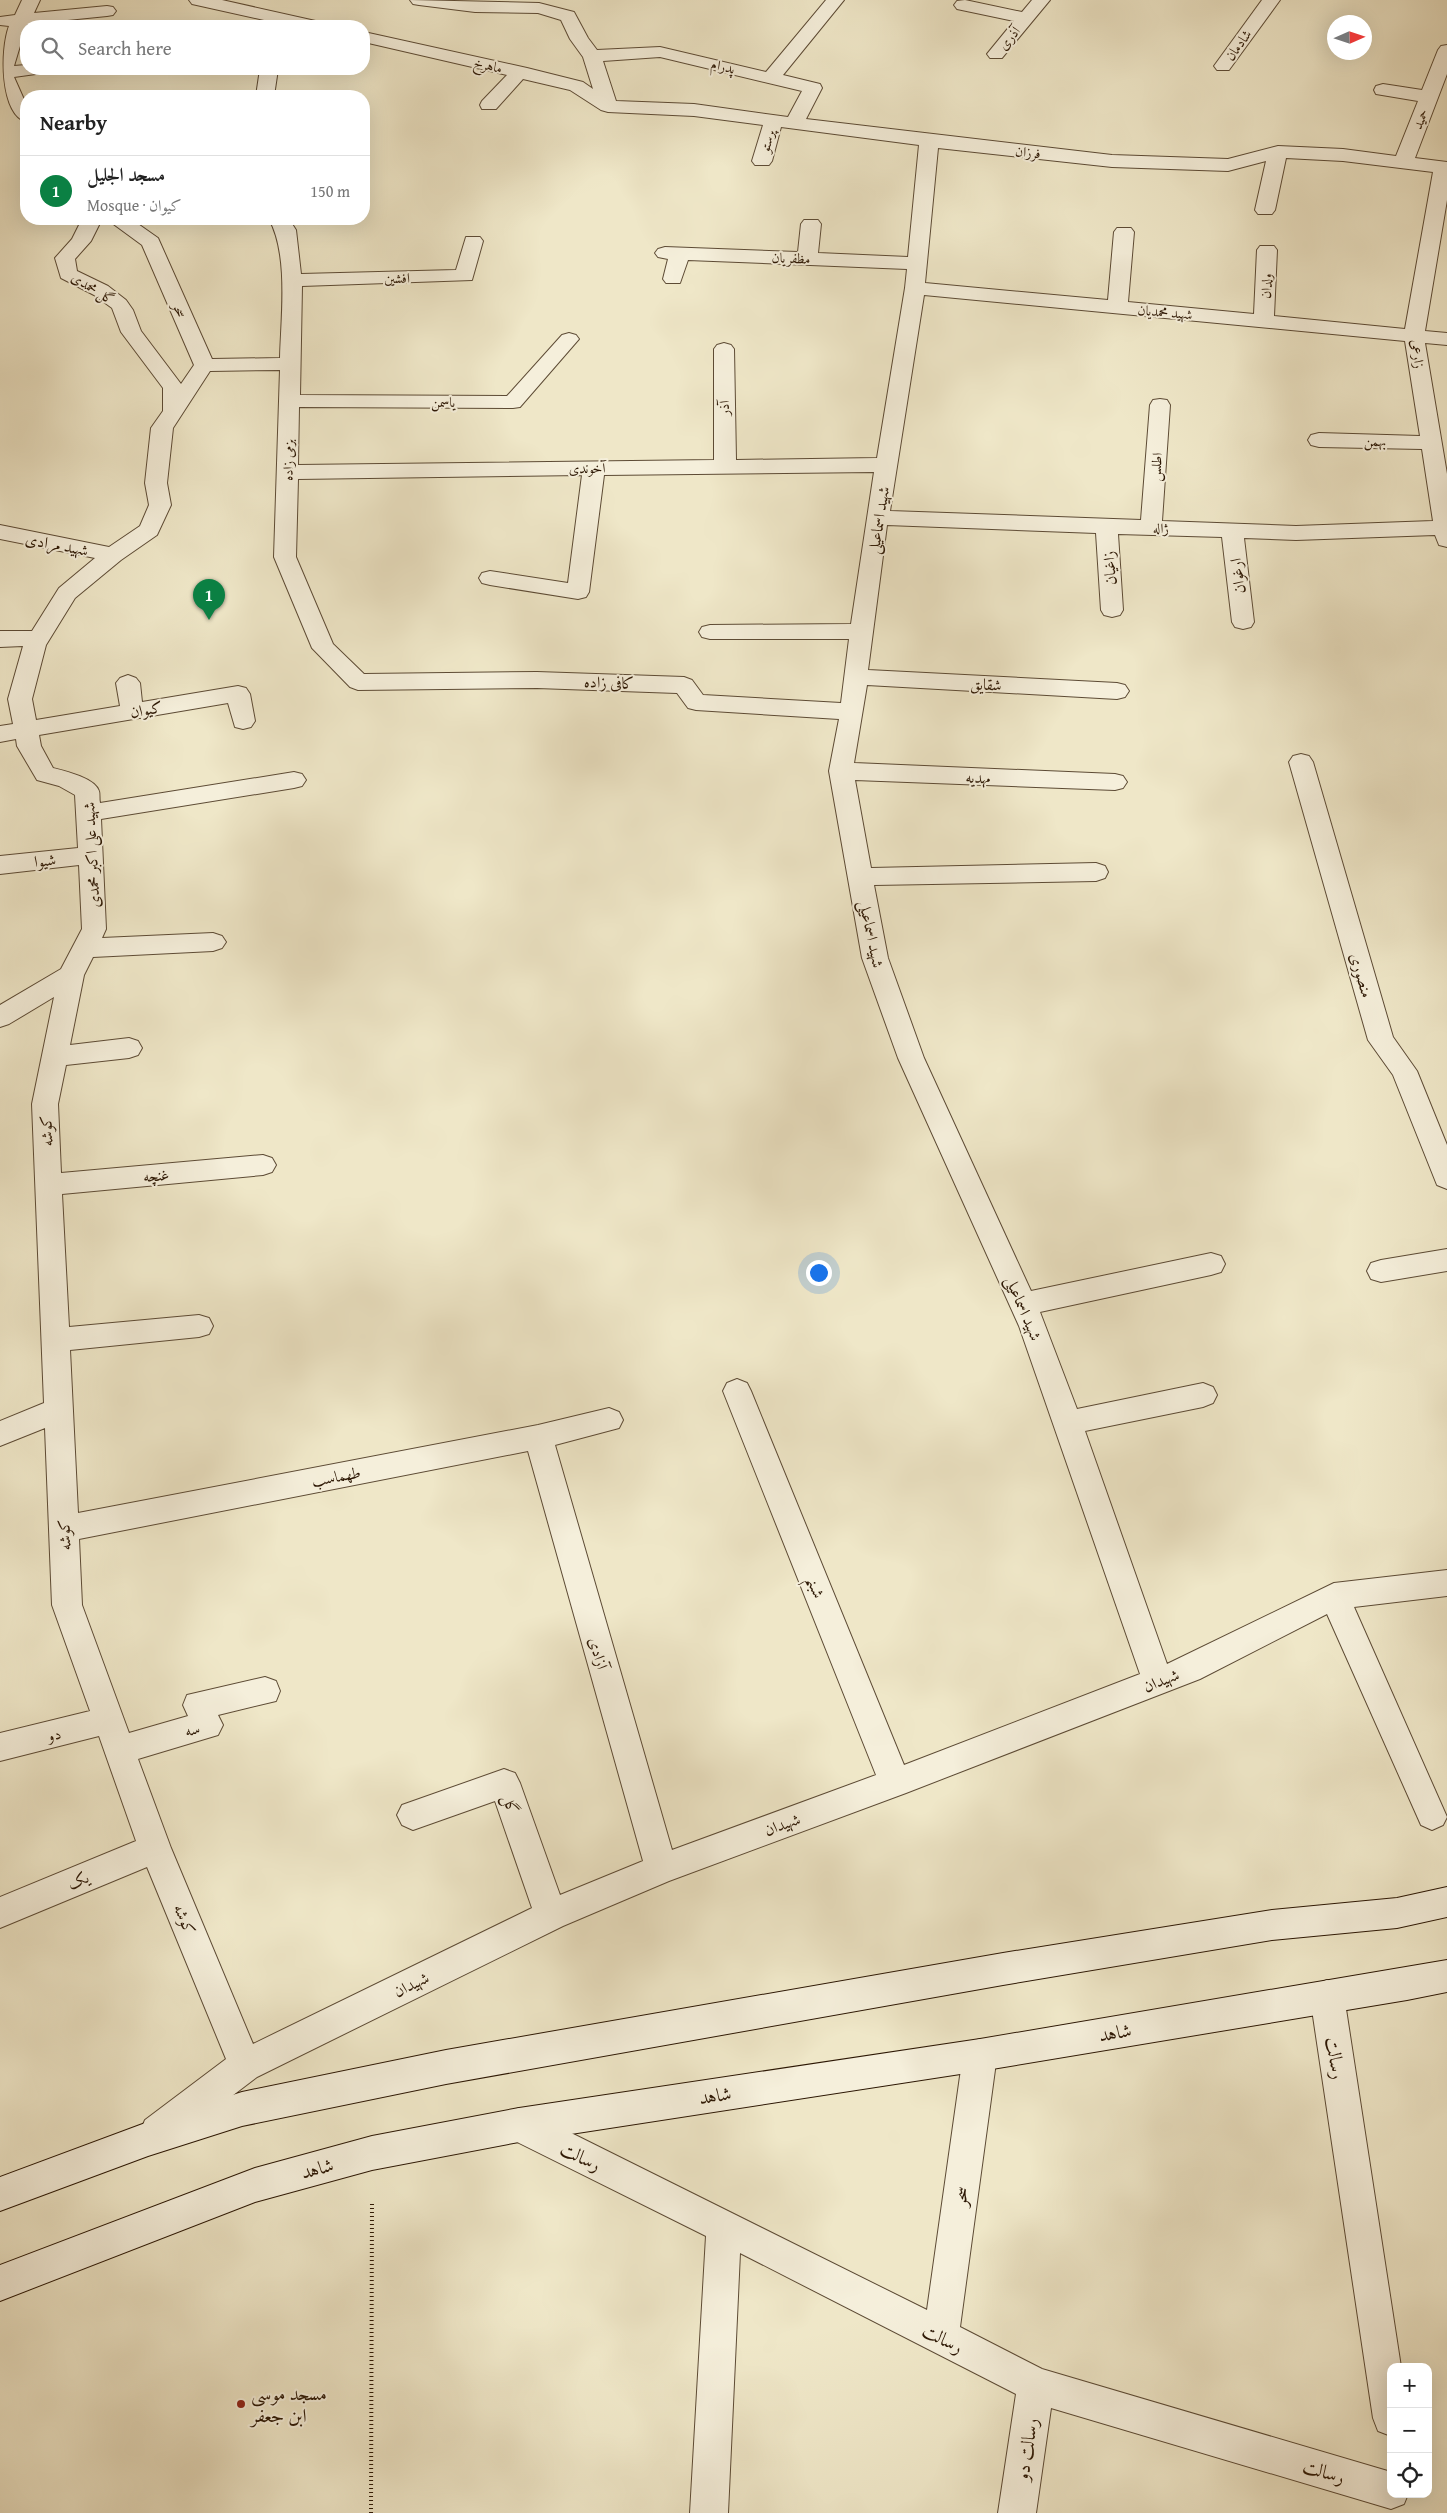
<!DOCTYPE html>
<meta charset="utf-8">
<style>
:root{--surface:#fff;--page:#f6f6f6;--text:#222;--muted:#767676;--line:#e0e0e0;--accent:#0b8043}
body{margin:0;font-family:"Gentium Book Plus",Amiri,serif;background:var(--page);color:var(--text)}
.controls{position:absolute;right:15px;bottom:15px;display:grid;overflow:hidden;border-radius:10px;box-shadow:0 5px 20px #0002}
.controls button{width:45px;height:45px;display:grid;place-items:center;padding:0;border:0;border-bottom:1px solid var(--line);background:var(--surface);color:var(--text);font:25px sans-serif}
.compass{position:absolute;left:1327px;top:15px;width:45px;height:45px;border-radius:50%;background:var(--surface);box-shadow:0 5px 20px #0002;rotate:87deg}
.you{position:absolute;left:818px;top:1272px;width:18px;height:18px;margin:-12px;border:4px solid #fff;border-radius:50%;background:#1a73e8;box-shadow:0 0 0 8px #1a73e833}
.badge{display:grid;place-items:center;width:32px;height:32px;border-radius:50%;background:var(--accent);color:#fff;font-size:16px;font-weight:700}
.pin{position:absolute;translate:-50% -41px;filter:drop-shadow(0 1px 2px #0008)}
.pin::after{content:'';position:absolute;top:26px;width:18px;height:15px;background:inherit;clip-path:polygon(0 0,100% 0,50% 100%)}
.list{margin:0;padding:0;list-style:none}
h2{display:flex;justify-content:space-between;align-items:center;height:65px;margin:0;padding:0 20px;font-size:21px}
h2 small{font-size:16px;font-weight:400;color:var(--muted)}
.list li{display:grid;grid-template-columns:32px 1fr auto;gap:15px;align-items:center;box-sizing:border-box;height:70px;padding:0 20px;border-top:1px solid var(--line)}
.list b{display:block;font-size:19px;white-space:nowrap}
.list p{margin:0;font-size:16px;white-space:nowrap;color:var(--muted)}
.list em{font-size:16px;font-style:normal;color:var(--muted)}
.icon{flex:none;width:28px;height:28px;fill:none;stroke:currentColor;stroke-width:2;stroke-linecap:round;stroke-linejoin:round}
.map{position:relative;flex:none;width:1447px;height:2513px;overflow:hidden}
.search{position:absolute;background:var(--surface);box-shadow:0 5px 20px #0002;left:20px;top:20px;width:350px;height:55px;display:flex;align-items:center;gap:12px;box-sizing:border-box;padding:0 18px;border-radius:20px;color:var(--muted);font-size:19px}
.panel{position:absolute;background:var(--surface);box-shadow:0 5px 20px #0002;left:20px;top:90px;width:350px;height:135px;border-radius:20px}
.map>svg:first-child{display:block}
.lines{fill:none;stroke-linecap:round;stroke-linejoin:round}
.street-casing{stroke:#5d4b35;stroke-width:2}
.secondary-casing{stroke:#2c1704;stroke-width:2}
.path{stroke:#2c1704;stroke-width:4;stroke-dasharray:1 3;stroke-linecap:butt}
.street{fill:#f5efdb;fill-rule:evenodd}
.secondary{fill:#f5efdb;fill-rule:evenodd}
.poi-dot{fill:#8f2418;stroke:#f5efdb;stroke-width:2}
.labels{text-anchor:middle;stroke-width:4;stroke-linejoin:round;paint-order:stroke}
.far-street-label{font-size:14px;fill:#2c1704;stroke:#f5efdb}
.street-label{font-size:16px;fill:#2c1704;stroke:#f5efdb}
.near-street-label{font-size:19px;fill:#2c1704;stroke:#f5efdb}
.near-poi-label{font-size:19px;fill:#2c1704;stroke:#f5efdb;text-anchor:start}
</style>
<div class="map">
<svg width="1447" height="2513" viewBox="0 0 1447 2513">
<rect width="100%" height="100%" fill="#efe7c8"/>
<filter id="stains"><feTurbulence type="fractalNoise" baseFrequency=".004" numOctaves="4"/><feColorMatrix values="0 0 0 0 .2 0 0 0 0 .09 0 0 0 0 .02 0 0 0 .5 -.17"/></filter>
<radialGradient id="worn" r=".72"><stop offset=".6" stop-color="#630" stop-opacity="0"/><stop offset="1" stop-color="#630" stop-opacity=".3"/></radialGradient>
<g class="lines">
<g class="street-casing">
<g id="street">
<path d="M 22,0 L 40,0 L 34,13 L 107,6 L 113,7 L 116,11 L 113,15 L 107,16 L 28,24 L 26,26 L 14,66 L 26,65 L 26,69 L 45,69 L 43,73 L 14,77 L 26,104 L 26,122 C 0,113 0,50 9,26 L 0,25 L 0,17 L 15,15 Z"/>
<polygon points="189,0 222,0 320,22 323,26 291,26 192,4"/>
<path d="M 410,0 L 539,3 L 574,12 L 588,38 L 597,50 L 660,47 L 766,72 L 826,0 L 844,0 L 783,75 L 820,84 L 822,88 L 806,119 L 1112,155 L 1228,159 L 1278,146 L 1343,149 L 1396,156 L 1418,101 L 1376,94 L 1374,90 L 1376,86 L 1383,84 L 1422,90 L 1438,50 L 1441,46 L 1447,45 L 1447,74 L 1415,158 L 1447,162 L 1447,200 L 1425,331 L 1447,333 L 1447,345 L 1425,343 L 1447,474 L 1447,547 L 1439,545 L 1435,535 L 1296,540 L 1244,538 L 1254,622 L 1251,627 L 1243,629 L 1235,627 L 1232,622 L 1222,537 L 1118,534 L 1123,610 L 1120,615 L 1112,617 L 1104,615 L 1101,610 L 1096,533 L 887,525 L 868,670 L 1117,683 L 1125,685 L 1129,691 L 1125,697 L 1117,699 L 867,685 L 854,763 L 1115,774 L 1123,776 L 1127,782 L 1123,788 L 1115,790 L 855,780 L 871,868 L 1096,863 L 1105,866 L 1108,872 L 1105,878 L 1096,881 L 874,885 L 888,958 L 924,1058 L 1031,1291 L 1211,1253 L 1221,1256 L 1225,1264 L 1221,1272 L 1211,1275 L 1040,1312 L 1077,1409 L 1203,1383 L 1213,1387 L 1217,1395 L 1213,1403 L 1203,1407 L 1085,1431 L 1167,1664 L 1334,1583 L 1447,1570 L 1447,1596 L 1354,1607 L 1447,1817 L 1443,1825 L 1432,1830 L 1421,1825 L 1327,1614 L 1200,1679 L 906,1793 L 669,1881 L 563,1926 L 257,2077 L 169,2144 L 157,2149 L 145,2144 L 140,2132 L 145,2120 L 226,2059 L 147,1867 L 0,1928 L 0,1897 L 136,1841 L 99,1736 L 0,1761 L 0,1733 L 90,1711 L 52,1605 L 45,1428 L 0,1446 L 0,1421 L 44,1403 L 32,1104 L 54,997 L 9,1024 L 0,1027 L 0,1005 L 61,969 L 82,929 L 79,865 L 0,874 L 0,856 L 78,848 L 75,795 L 59,786 L 37,780 L 17,746 L 16,739 L 0,742 L 0,726 L 13,724 L 8,699 L 23,646 L 0,647 L 0,631 L 32,631 L 59,588 L 95,558 L 0,539 L 0,525 L 109,547 L 140,526 L 149,505 L 145,483 L 151,428 L 163,411 L 163,388 L 121,332 L 112,308 L 94,295 L 61,278 L 55,258 L 72,239 L 82,219 L 102,219 L 91,241 L 75,259 L 77,271 L 108,286 L 126,300 L 133,310 L 141,331 L 181,384 L 194,365 L 142,245 L 112,223 L 109,219 L 131,219 L 158,238 L 212,359 L 280,358 C 281,317 289,255 269,219 L 289,219 L 296,230 L 301,274 L 456,270 L 466,237 L 480,237 L 483,241 L 472,280 L 302,286 L 300,395 L 507,396 L 562,335 L 569,333 L 576,335 L 579,339 L 520,407 L 513,408 L 299,407 L 298,465 L 714,460 L 714,349 L 717,345 L 724,343 L 731,345 L 734,349 L 736,460 L 877,458 L 905,288 L 907,269 L 688,260 L 680,283 L 666,283 L 663,279 L 668,259 L 658,257 L 655,253 L 658,249 L 665,247 L 798,252 L 801,224 L 804,220 L 818,220 L 821,224 L 818,253 L 908,257 L 919,145 L 781,127 L 772,161 L 769,165 L 755,165 L 752,161 L 763,125 L 694,116 L 608,112 L 601,110 L 570,90 L 523,79 L 496,109 L 482,109 L 480,105 L 482,101 L 507,75 L 364,42 L 364,32 L 527,68 L 583,82 L 593,89 L 583,57 L 570,39 L 561,20 L 538,13 L 475,12 L 419,5 L 413,4 ZM 660,57 L 802,91 L 788,117 L 694,104 L 616,101 L 603,61 ZM 938,148 L 1112,167 L 1228,171 L 1266,161 L 1255,210 L 1258,214 L 1272,214 L 1275,210 L 1286,158 L 1343,161 L 1433,172 L 1405,329 L 1274,316 L 1277,250 L 1274,246 L 1260,246 L 1257,250 L 1254,314 L 1128,302 L 1134,232 L 1131,228 L 1117,228 L 1114,232 L 1108,300 L 925,283 ZM 924,295 L 1405,341 L 1420,436 L 1319,433 L 1311,435 L 1308,440 L 1311,445 L 1319,447 L 1422,449 L 1433,521 L 1296,526 L 1162,521 L 1170,405 L 1167,400 L 1160,399 L 1153,400 L 1150,405 L 1141,520 L 890,511 ZM 280,370 L 274,557 L 312,648 L 350,687 L 358,690 L 537,688 L 677,693 L 688,708 L 696,710 L 839,719 L 829,771 L 862,958 L 898,1058 L 1019,1326 L 1140,1674 L 904,1765 L 751,1391 L 747,1383 L 737,1379 L 727,1383 L 723,1391 L 876,1775 L 672,1850 L 555,1445 L 619,1428 L 623,1420 L 619,1412 L 609,1408 L 538,1425 L 78,1513 L 70,1350 L 199,1337 L 209,1334 L 213,1326 L 209,1318 L 199,1315 L 69,1327 L 62,1194 L 263,1175 L 272,1172 L 276,1165 L 272,1158 L 263,1155 L 61,1173 L 58,1104 L 66,1065 L 129,1058 L 138,1055 L 142,1048 L 138,1041 L 129,1038 L 70,1045 L 84,975 L 93,957 L 213,951 L 222,948 L 226,942 L 222,936 L 213,933 L 102,938 L 106,929 L 101,819 L 294,788 L 302,786 L 306,780 L 302,774 L 294,772 L 100,803 C 99,799 100,794 99,791 C 95,778 65,771 53,768 L 41,746 L 39,735 L 228,703 L 235,727 L 243,729 L 251,727 L 255,721 L 250,694 L 246,688 L 238,686 L 142,702 L 140,683 L 136,678 L 128,675 L 120,678 L 116,683 L 120,706 L 36,720 L 32,699 L 46,645 L 75,598 L 121,560 L 157,535 L 171,505 L 167,483 L 173,428 L 210,371 ZM 874,472 L 851,624 L 710,625 L 702,627 L 699,632 L 702,637 L 710,639 L 849,639 L 841,703 L 703,695 L 692,680 L 684,677 L 537,672 L 364,674 L 333,644 L 296,557 L 298,479 L 582,475 L 568,583 L 490,571 L 482,573 L 479,578 L 482,583 L 490,585 L 578,599 L 586,597 L 589,592 L 604,475 ZM 528,1451 L 643,1861 L 560,1895 L 520,1783 L 515,1773 L 504,1769 L 402,1805 L 397,1815 L 402,1825 L 413,1830 L 495,1801 L 532,1908 L 253,2044 L 171,1848 L 138,1759 L 218,1735 L 223,1725 L 218,1715 L 276,1701 L 280,1691 L 276,1681 L 265,1677 L 187,1695 L 183,1705 L 188,1716 L 129,1733 L 82,1605 L 79,1539 Z"/>
<polygon points="965,0 1022,12 1032,0 1050,0 1002,58 990,58 987,54 1014,21 957,9 954,5 957,1"/>
<polygon points="1262,0 1280,0 1229,70 1217,70 1214,66"/>
<polygon points="260,69 278,69 274,96 256,96"/>
<polygon points="1301,754 1309,756 1313,762 1393,1037 1417,1071 1447,1145 1447,1189 1437,1185 1393,1075 1368,1040 1289,762 1293,756"/>
<polygon points="1447,1249 1447,1271 1381,1282 1371,1279 1367,1271 1371,1263 1381,1260"/>
<polygon points="1327,1980 1339,1985 1344,1996 1401,2367 1391,2367 1391,2436 1378,2431 1373,2418 1310,1996 1315,1985"/>
<polygon points="980,2039 992,2043 997,2055 960,2327 1042,2369 1391,2472 1391,2494 1408,2494 1404,2504 1391,2509 1051,2408 1036,2513 998,2513 1016,2394 740,2253 728,2513 690,2513 706,2236 507,2137 502,2125 507,2113 519,2108 531,2113 927,2310 963,2055 968,2043"/>
</g>
</g>
<g class="secondary-casing">
<g id="secondary">
<polygon points="1447,1887 1447,1917 1397,1928 1272,1940 1003,1985 446,2084 242,2126 148,2156 0,2211 0,2177 148,2122 242,2092 446,2050 1003,1953 1272,1910 1397,1898"/>
<polygon points="1447,1960 1447,1992 1407,2000 980,2071 519,2142 372,2170 255,2202 0,2301 0,2265 255,2168 372,2136 519,2108 980,2039"/>
</g>
</g>
<polyline class="path" points="371,2513 372,2201"/>
<use href="#street" class="street"/>
<use href="#secondary" class="secondary"/>
</g>
<circle class="poi-dot" cx="241" cy="2404" r="5"/>
<g class="labels">
<g class="far-street-label">
<text transform="translate(1009 38) rotate(-50)" y="5">آذری</text>
<text transform="translate(1238 45) rotate(-54)" y="5">شادمان</text>
<text transform="translate(488 65) rotate(13)" y="5">ماهرخ</text>
<text transform="translate(723 66) rotate(14)" y="5">پدرام</text>
<text transform="translate(1420 119) rotate(-69)" y="5">حمید</text>
<text transform="translate(767 141) rotate(-75)" y="5">پرستو</text>
<text transform="translate(1028 152) rotate(6)" y="5">فرزان</text>
<text transform="translate(791 258) rotate(2)" y="5">مظفریان</text>
<text transform="translate(397 278) rotate(-1)" y="5">افشین</text>
<text transform="translate(1266 286) rotate(-87)" y="5">ولدان</text>
<text transform="translate(93 288) rotate(32)" y="5">گل محمدی</text>
<text transform="translate(180 310) rotate(67)" y="5">سحر</text>
<text transform="translate(1165 312) rotate(5)" y="5">شهید محمدیان</text>
<text transform="translate(1418 354) rotate(83)" y="5">زارعی</text>
<text x="443" y="407">یاسمن</text>
<text transform="translate(724 408) rotate(-90)" y="5">آذر</text>
<text transform="translate(1375 441) rotate(1)" y="5">بهمن</text>
<text transform="translate(288 460) rotate(-88)" y="5">بزمی زاده</text>
<text transform="translate(1156 467) rotate(-86)" y="5">اطلس</text>
<text transform="translate(587 468) rotate(-1)" y="5">آخوندی</text>
<text transform="translate(1161 528) rotate(2)" y="5">ژاله</text>
</g>
<g class="street-label">
<text transform="translate(878 520) rotate(-81)" y="6">شهید اسماعیلی</text>
<text transform="translate(57 544) rotate(11)" y="6">شهید مرادی</text>
<text transform="translate(1109 568) rotate(-94)" y="6">زاغیان</text>
<text transform="translate(1237 576) rotate(-97)" y="6">ارغوان</text>
<text transform="translate(609 682) rotate(2)" y="6">کافی زاده</text>
<text transform="translate(986 684) rotate(3)" y="6">شقایق</text>
<text transform="translate(146 709) rotate(-10)" y="6">کیوان</text>
<text transform="translate(978 777) rotate(2)" y="6">مهدیه</text>
<text transform="translate(91 855) rotate(-93)" y="6">شهید علی اکبر محمدی</text>
<text transform="translate(45 860) rotate(-6)" y="6">شیوا</text>
<text transform="translate(872 934) rotate(78)" y="6">شهید اسماعیلی</text>
<text transform="translate(1362 975) rotate(74)" y="6">منصوری</text>
<text transform="translate(46 1131) rotate(-93)" y="6">کوشه</text>
<text transform="translate(156 1175) rotate(-5)" y="6">غنچه</text>
<text transform="translate(1024 1308) rotate(67)" y="6">شهید اسماعیلی</text>
<text transform="translate(336 1476) rotate(-11)" y="6">طهماسب</text>
<text transform="translate(64 1535) rotate(-93)" y="6">کوشه</text>
<text transform="translate(816 1587) rotate(68)" y="6">شبنم</text>
<text transform="translate(599 1653) rotate(74)" y="6">آزادی</text>
<text transform="translate(1161 1680) rotate(-22)" y="6">شهیدان</text>
<text transform="translate(192 1729) rotate(-16)" y="6">سه</text>
<text transform="translate(54 1734) rotate(-14)" y="6">دو</text>
<text transform="translate(511 1804) rotate(70)" y="6">گل</text>
<text transform="translate(782 1824) rotate(-20)" y="6">شهیدان</text>
<text transform="translate(78 1880) rotate(-23)" y="6">یک</text>
<text transform="translate(185 1919) rotate(67)" y="6">کوشه</text>
<text transform="translate(411 1984) rotate(-26)" y="6">شهیدان</text>
</g>
<g class="near-street-label">
<text transform="translate(1115 2032) rotate(-10)" y="7">شاهد</text>
<text transform="translate(1336 2058) rotate(81)" y="7">رسالت</text>
<text transform="translate(715 2095) rotate(-9)" y="7">شاهد</text>
<text transform="translate(581 2156) rotate(26)" y="7">رسالت</text>
<text transform="translate(317 2168) rotate(-15)" y="7">شاهد</text>
<text transform="translate(960 2196) rotate(-82)" y="7">سحر</text>
<text transform="translate(943 2338) rotate(27)" y="7">رسالت</text>
<text transform="translate(1026 2449) rotate(-81)" y="7">رسالت دو</text>
<text transform="translate(1324 2471) rotate(17)" y="7">رسالت</text>
</g>
<g class="near-poi-label">
<text x="251" y="2400">مسجد موسی<tspan x="251" dy="22">ابن جعفر</tspan></text>
</g>
</g>
<rect width="100%" height="100%" filter="url(#stains)"/>
<rect width="100%" height="100%" fill="url(#worn)"/>
</svg>
<div class="controls">
<button>+</button>
<button>−</button>
<button><svg class="icon" aria-label="locate" viewBox="0 0 24 24"><circle cx="12" cy="12" r="6"/><path d="M12 2v4M12 18v4M2 12h4M18 12h4"/></svg></button>
</div>
<svg class="compass" viewBox="-18 -18 36 36"><path d="M0-13l5 13h-10z" fill="#e53935"/><path d="M0 13l5-13h-10z" fill="#767676"/></svg>
<div class="you"></div>
<div class="pin badge" style="left:209px;top:620px">1</div>
<div class="search"><svg class="icon" aria-label="search" viewBox="0 0 24 24"><circle cx="10" cy="10" r="6"/><path d="M15 15l6 6"/></svg>Search here</div>
<section class="panel">
<h2>Nearby<small></small></h2>
<ul class="list">
<li><span class="badge">1</span><div><b>مسجد الجلیل</b><p>Mosque · کیوان</p></div><em>150 m</em></li>
</ul>
</section>
</div>
